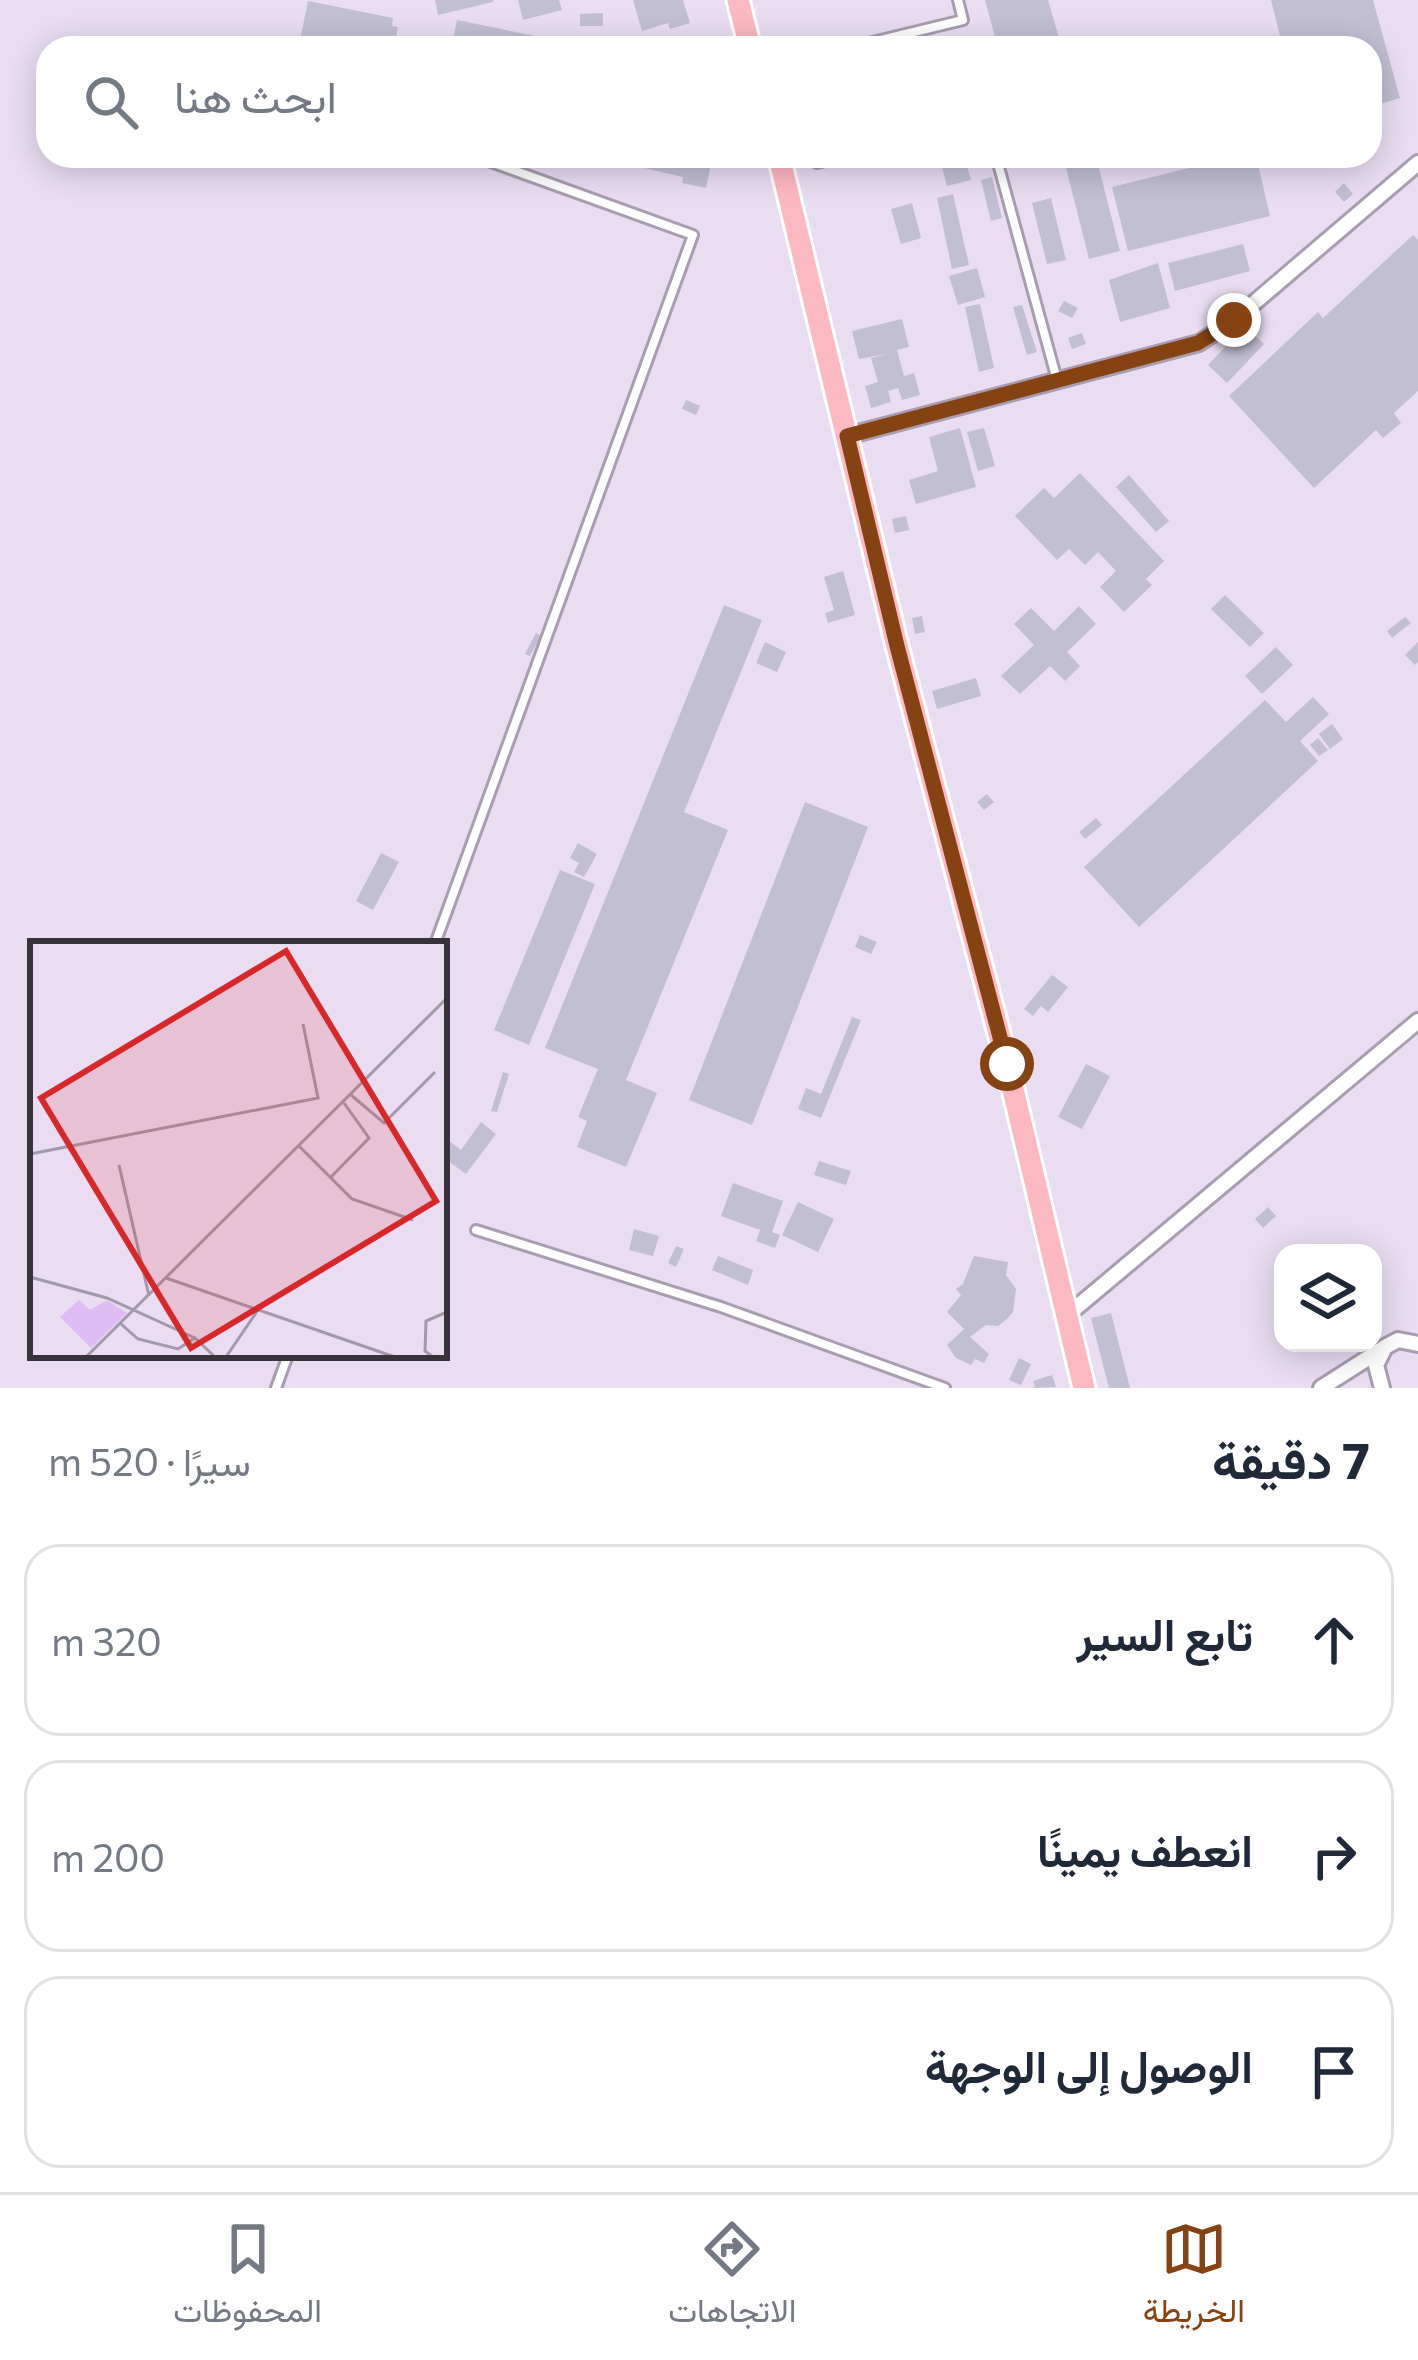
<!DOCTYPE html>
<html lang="ar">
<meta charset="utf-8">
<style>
:root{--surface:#fff;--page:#f6f6f7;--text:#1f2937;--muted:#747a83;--line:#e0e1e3;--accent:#854213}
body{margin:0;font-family:Commissioner,Vazirmatn,sans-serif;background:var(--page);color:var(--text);direction:rtl}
.controls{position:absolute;right:36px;bottom:36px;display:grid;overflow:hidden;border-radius:24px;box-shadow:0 6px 30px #0003}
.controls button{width:108px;height:108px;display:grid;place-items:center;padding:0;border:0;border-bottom:3px solid var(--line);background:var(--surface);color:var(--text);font:60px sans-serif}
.stop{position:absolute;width:36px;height:36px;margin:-27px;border:9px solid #854213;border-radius:50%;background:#fff}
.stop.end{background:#854213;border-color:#fff;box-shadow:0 3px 12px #0008}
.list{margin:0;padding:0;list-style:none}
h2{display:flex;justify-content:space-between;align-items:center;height:156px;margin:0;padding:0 48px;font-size:51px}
h2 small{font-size:39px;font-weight:400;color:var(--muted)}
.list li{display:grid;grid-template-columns:78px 1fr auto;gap:36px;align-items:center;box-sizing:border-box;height:192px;margin:0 24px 24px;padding:0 24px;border:3px solid var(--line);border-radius:36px}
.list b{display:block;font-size:45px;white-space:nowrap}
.list em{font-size:39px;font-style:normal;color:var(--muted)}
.icon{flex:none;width:66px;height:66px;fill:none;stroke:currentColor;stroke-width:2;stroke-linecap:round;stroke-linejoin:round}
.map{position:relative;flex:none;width:1418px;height:1388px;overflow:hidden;direction:ltr}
.search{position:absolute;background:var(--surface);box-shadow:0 6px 30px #0003;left:36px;right:36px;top:36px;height:132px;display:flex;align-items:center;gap:30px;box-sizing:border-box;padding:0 42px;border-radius:36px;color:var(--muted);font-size:45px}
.sheet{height:804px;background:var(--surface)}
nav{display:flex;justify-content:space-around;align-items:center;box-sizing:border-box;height:168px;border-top:3px solid var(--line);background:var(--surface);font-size:33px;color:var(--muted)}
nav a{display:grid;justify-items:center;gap:6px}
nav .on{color:var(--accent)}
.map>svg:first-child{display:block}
.building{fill:#c2bfd5}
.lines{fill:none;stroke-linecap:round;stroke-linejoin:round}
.lane-casing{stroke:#a99db0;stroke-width:14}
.street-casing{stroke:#a99db0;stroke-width:20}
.primary-casing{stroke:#fff;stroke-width:27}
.lane{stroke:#fff;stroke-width:8}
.street{stroke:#fff;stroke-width:14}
.primary{stroke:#fdb9c2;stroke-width:21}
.route{stroke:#854213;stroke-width:15}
.inset-road{fill:none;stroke:#a399a9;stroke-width:3}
.view{fill:#d62828;fill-opacity:0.15;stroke:#d62828;stroke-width:6}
.inset-edge{fill:none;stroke:#38333b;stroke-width:6}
</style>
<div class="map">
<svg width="1418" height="1388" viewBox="0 0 1418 1388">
<rect width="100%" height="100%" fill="#eaddf2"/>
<g class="building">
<polygon points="435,0 493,0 493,2 438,15"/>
<polygon points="518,0 559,0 562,10 523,20"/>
<polygon points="633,0 683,0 690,23 670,29 668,23 642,31"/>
<polygon points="985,0 1048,0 1061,45 998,48"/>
<polygon points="1271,0 1373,0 1400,98 1370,107 1370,48 1283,48"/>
<polygon points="308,1 393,18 392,26 398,27 394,48 299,45"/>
<polygon points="603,13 603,26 580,26 580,14"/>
<polygon points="457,20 574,44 573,48 451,48"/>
<polygon points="593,156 705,156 712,159 706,188 682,183 683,177"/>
<polygon points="939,156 964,156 971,180 947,186"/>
<polygon points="1063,156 1096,156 1120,251 1089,259"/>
<polygon points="1238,156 1256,156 1270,216 1128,251 1112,187"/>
<polygon points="992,177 1002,218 991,221 981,180"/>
<polygon points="1344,183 1353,194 1344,202 1335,192"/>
<polygon points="953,194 969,265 952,269 937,198"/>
<polygon points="1051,198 1066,260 1047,264 1032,203"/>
<polygon points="912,203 921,238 901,244 891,209"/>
<polygon points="1413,235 1418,240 1418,391 1394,413 1401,423 1383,438 1376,430 1314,488 1229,396 1318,312 1323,318"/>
<polygon points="1243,244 1250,271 1175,291 1168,263"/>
<polygon points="1158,263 1170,308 1120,322 1109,280"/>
<polygon points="977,268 985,297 958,305 949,276"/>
<polygon points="1064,301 1078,308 1072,318 1058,311"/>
<polygon points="980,304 994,368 979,372 965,307"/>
<polygon points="1022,305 1037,352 1027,355 1013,307"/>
<polygon points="902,319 909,347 897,350 904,376 914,373 920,395 902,400 898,388 888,391 891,402 871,408 865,386 878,382 871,358 887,354 859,359 852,331"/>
<polygon points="1245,326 1264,344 1227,383 1208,365"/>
<polygon points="1082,333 1086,344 1072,349 1068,338"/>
<polygon points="686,400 700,406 696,415 682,409"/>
<polygon points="960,428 976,487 916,504 909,480 938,471 929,437"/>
<polygon points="984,428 995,466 978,471 967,432"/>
<polygon points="1080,473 1164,561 1146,579 1152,585 1124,612 1100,587 1116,571 1098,552 1085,565 1069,549 1057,560 1015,516 1044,488 1054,498"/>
<polygon points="1129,475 1169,521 1156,532 1116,487"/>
<polygon points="906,516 909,530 895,533 892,519"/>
<polygon points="843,571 855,615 828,623 825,613 834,610 824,577"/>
<polygon points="1225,595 1264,633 1250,647 1211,609"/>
<polygon points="724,605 762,620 684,812 728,830 626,1080 657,1093 626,1167 577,1147 587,1121 578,1117 598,1069 545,1048"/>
<polygon points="1079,606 1096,624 1067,652 1080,666 1065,681 1050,666 1020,694 1001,676 1034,645 1014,624 1031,608 1054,631"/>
<polygon points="922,616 925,632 915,634 912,618"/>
<polygon points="1405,617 1411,623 1392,638 1387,631"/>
<polygon points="536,633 541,636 530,656 525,654"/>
<polygon points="765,642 786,652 777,672 756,663"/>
<polygon points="1418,642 1418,662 1415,665 1405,655"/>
<polygon points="1276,647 1293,665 1262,694 1245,676"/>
<polygon points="976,678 981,696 937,709 932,691"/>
<polygon points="1313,697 1329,714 1300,741 1318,761 1139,927 1084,867 1265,700 1286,722"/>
<polygon points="1332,724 1343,739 1330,749 1319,734"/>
<polygon points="1318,738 1328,750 1319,756 1310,745"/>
<polygon points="987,794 994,802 984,810 977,802"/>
<polygon points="805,802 868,827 752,1125 689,1100"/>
<polygon points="1096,818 1102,825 1085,839 1079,832"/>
<polygon points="578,843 597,854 584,877 574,872 579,863 570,858"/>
<polygon points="381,853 399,862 373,910 356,901"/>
<polygon points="560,870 595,884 529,1045 494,1030"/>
<polygon points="860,935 877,942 871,954 855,947"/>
<polygon points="1052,975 1068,987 1048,1012 1041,1006 1033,1016 1024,1009"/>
<polygon points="852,1017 861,1020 821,1118 798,1109 806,1088 821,1094"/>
<polygon points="1086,1064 1110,1076 1082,1129 1058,1117"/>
<polygon points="503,1072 509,1074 497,1112 491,1111"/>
<polygon points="481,1122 496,1134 466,1174 444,1158 444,1137 461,1150"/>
<polygon points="819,1161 851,1171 846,1185 814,1175"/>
<polygon points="733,1183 783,1201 772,1232 780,1235 775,1248 756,1241 760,1230 721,1216"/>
<polygon points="798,1202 834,1219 818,1252 782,1235"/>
<polygon points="1268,1207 1276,1216 1263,1228 1255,1219"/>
<polygon points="634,1229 659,1236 653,1256 629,1250"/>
<polygon points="676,1246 684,1249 676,1267 668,1263"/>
<polygon points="718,1256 753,1270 748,1285 712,1270"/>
<polygon points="974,1256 1008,1262 1006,1275 1016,1289 1013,1312 1007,1319 998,1326 986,1325 970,1337 989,1354 984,1363 975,1359 971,1365 956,1358 947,1345 964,1329 947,1312 961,1295 956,1289 963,1284"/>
<polygon points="1111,1313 1130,1388 1109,1388 1091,1318"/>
<polygon points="1019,1358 1031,1364 1021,1385 1009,1380"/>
<polygon points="1052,1375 1056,1387 1035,1388 1033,1381"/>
</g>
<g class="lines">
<g class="lane-casing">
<g id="lane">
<polyline points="848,48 963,20 958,0"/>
<polyline points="805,156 817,163 846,156"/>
<polyline points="996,156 1057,380"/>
<polyline points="435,944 693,235 474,156"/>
<polyline points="476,1230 721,1307 945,1388"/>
<polyline points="276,1388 288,1355"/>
</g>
</g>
<g class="street-casing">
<g id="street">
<polyline points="847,436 1199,343 1234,320 1418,163"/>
<polyline points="1065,1317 1418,1021"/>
<polyline points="1321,1388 1382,1349"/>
<polyline points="1382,1388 1376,1365 1385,1347 1398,1340 1418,1344"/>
</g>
</g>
<g class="primary-casing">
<g id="primary">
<polyline points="738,0 750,48"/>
<polyline points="779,156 897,646 1007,1064 1084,1388"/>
</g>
</g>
<use href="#lane" class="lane"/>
<use href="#street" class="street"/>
<use href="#primary" class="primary"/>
</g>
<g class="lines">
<polyline class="route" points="1007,1064 897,646 847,436 1198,343 1234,320"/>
</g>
<g transform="translate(30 941)">
<rect width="417" height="417" fill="#eaddf2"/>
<path d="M 49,359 L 60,369 L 77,359 L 97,372 L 61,407 L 30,376 Z" fill="#dfbcf3"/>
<path class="inset-road" d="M 321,154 L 354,182 L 405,131M 269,205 L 322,258 L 383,279M 0,213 L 288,157 L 273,83M 89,224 L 119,355M 301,236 L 339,197 L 314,162M 0,336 L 77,357 L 165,397M 136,337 L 365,416M 91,383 L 108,398 L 148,408 L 165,397 L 185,416M 56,416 L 417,57M 196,416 L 228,369M 403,416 L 395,410 L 396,380 L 417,371"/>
<path class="view" d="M 256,10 L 406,260 L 161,407 L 11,157 Z"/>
<rect width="417" height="417" class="inset-edge"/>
</g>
</svg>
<div class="controls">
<button><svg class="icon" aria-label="layers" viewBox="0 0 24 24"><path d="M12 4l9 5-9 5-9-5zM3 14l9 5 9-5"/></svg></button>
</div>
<div class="stop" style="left:1007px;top:1064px"></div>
<div class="stop end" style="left:1234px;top:320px"></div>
<div class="search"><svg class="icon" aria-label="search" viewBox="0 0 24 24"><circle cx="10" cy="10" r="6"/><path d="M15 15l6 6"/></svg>ابحث هنا</div>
</div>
<section class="sheet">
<h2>7 دقيقة<small>سيرًا · 520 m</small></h2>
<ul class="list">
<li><svg class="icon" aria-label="ahead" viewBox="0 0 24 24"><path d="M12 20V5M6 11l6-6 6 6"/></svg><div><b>تابع السير</b></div><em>320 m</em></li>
<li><svg class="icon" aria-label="right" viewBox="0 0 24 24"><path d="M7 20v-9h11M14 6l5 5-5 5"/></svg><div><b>انعطف يمينًا</b></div><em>200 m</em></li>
<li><svg class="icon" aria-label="arrive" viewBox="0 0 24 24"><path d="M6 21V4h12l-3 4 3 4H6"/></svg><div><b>الوصول إلى الوجهة</b></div></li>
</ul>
</section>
<nav>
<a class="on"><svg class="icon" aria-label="map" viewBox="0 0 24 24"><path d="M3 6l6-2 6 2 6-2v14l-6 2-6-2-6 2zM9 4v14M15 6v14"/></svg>الخريطة</a>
<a><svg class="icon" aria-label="directions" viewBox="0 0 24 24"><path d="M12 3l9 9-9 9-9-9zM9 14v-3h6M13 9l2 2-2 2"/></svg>الاتجاهات</a>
<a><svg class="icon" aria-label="saved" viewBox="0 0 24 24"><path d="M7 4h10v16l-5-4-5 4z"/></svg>المحفوظات</a>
</nav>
